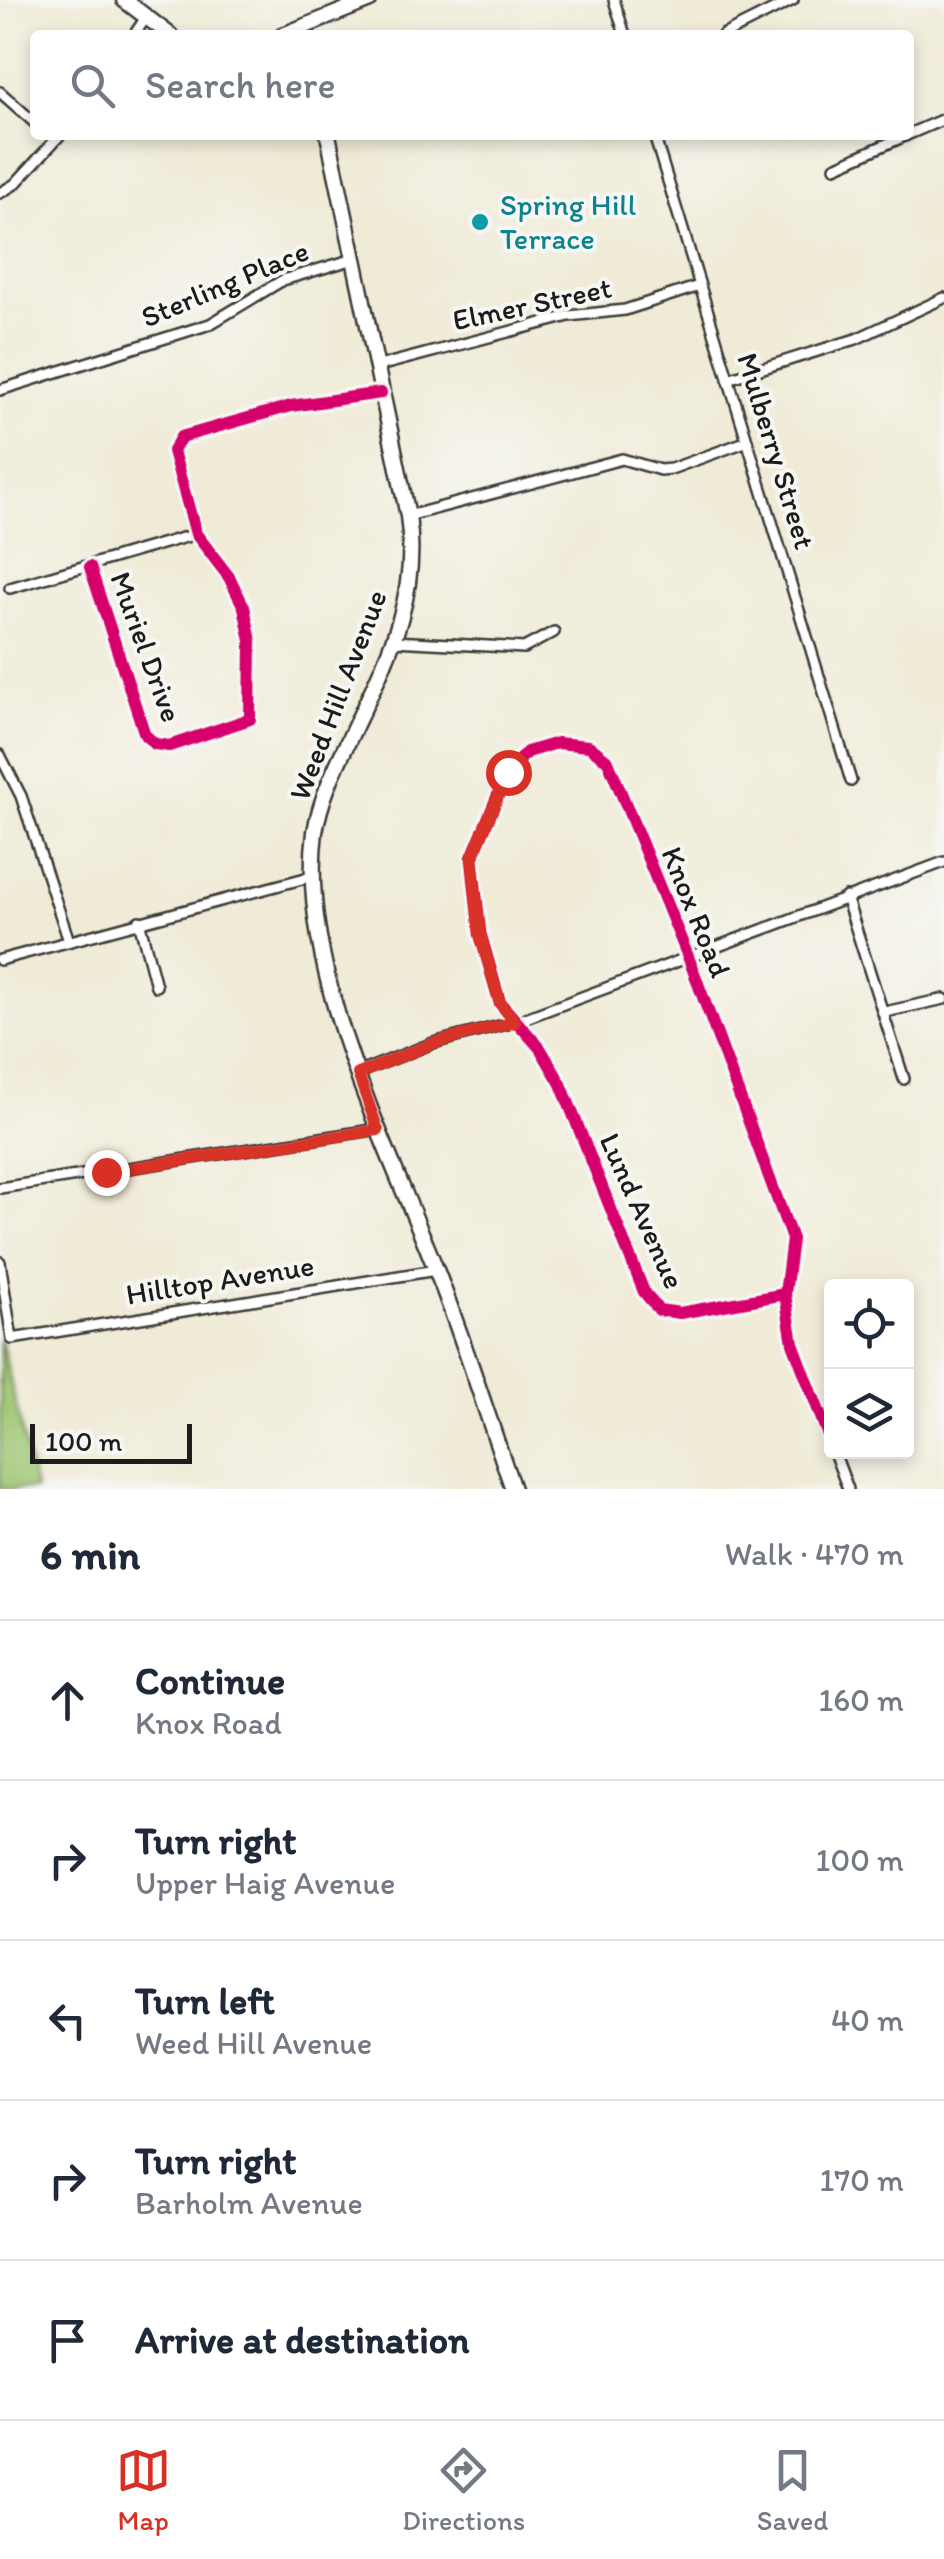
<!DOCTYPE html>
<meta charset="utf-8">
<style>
:root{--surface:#fff;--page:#f6f6f7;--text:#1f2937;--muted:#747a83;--line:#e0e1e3;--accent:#d93025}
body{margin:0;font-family:Itim,sans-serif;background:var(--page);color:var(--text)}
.controls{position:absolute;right:30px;bottom:30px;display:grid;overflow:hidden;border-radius:10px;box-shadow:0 5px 15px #0003}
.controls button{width:90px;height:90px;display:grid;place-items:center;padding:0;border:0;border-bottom:2px solid var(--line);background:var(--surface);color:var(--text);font:50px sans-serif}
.scale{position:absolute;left:30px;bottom:25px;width:162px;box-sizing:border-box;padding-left:10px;border:5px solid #1c1c1c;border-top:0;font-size:28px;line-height:35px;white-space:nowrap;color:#1c1c1c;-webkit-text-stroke:8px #f6f6f2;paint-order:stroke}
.stop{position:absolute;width:30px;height:30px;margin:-22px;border:8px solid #d93025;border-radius:50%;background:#fff}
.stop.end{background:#d93025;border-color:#fff;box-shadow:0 2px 10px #0008}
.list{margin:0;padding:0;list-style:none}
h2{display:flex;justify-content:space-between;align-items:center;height:130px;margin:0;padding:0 40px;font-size:42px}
h2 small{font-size:32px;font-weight:400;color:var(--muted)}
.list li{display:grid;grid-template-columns:65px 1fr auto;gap:30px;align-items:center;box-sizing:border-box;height:160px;padding:0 40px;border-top:2px solid var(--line)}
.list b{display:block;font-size:38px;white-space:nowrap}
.list p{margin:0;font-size:32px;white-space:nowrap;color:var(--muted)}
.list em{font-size:32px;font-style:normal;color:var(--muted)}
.icon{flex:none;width:55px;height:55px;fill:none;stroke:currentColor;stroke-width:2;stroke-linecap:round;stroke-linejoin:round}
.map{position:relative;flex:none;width:944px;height:1489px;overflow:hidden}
.search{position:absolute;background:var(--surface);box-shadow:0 5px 15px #0003;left:30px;right:30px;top:30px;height:110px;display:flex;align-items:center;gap:25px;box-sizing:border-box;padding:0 35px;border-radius:10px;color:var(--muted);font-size:38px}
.sheet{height:930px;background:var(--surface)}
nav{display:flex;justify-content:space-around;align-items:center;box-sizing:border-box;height:140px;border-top:2px solid var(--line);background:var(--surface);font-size:28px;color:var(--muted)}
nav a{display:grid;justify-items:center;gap:5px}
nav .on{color:var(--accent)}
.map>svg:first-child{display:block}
.green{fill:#9bc470;stroke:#5c7046;stroke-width:2.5}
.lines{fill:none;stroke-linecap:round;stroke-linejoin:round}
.minor-casing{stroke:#3c3b38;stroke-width:14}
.secondary-casing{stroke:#3c3b38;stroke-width:19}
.minor{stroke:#fff;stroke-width:9}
.secondary{stroke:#fff;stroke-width:14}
.cycleway-casing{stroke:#f6f6f2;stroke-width:19}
.cycleway{stroke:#d6006c;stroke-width:12}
.route{stroke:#d93025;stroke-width:12}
.culture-dot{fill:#0f9aa8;stroke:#f6f6f2;stroke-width:4}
.labels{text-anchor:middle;stroke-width:8;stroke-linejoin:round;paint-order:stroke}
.culture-label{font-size:30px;fill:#0d838f;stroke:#f6f6f2;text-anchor:start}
.street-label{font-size:30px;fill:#1c1c1c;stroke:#f6f6f2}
</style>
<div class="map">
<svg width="944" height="1489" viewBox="0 0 944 1489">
<rect width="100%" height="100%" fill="#f6f6f2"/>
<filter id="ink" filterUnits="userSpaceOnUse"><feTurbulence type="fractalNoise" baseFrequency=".01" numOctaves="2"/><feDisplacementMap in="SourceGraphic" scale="20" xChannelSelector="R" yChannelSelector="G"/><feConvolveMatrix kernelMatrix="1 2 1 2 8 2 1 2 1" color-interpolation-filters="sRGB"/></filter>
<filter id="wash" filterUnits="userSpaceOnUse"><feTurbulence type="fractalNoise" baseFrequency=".0048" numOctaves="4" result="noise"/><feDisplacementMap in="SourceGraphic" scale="40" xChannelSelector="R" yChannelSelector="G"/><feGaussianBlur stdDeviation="2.25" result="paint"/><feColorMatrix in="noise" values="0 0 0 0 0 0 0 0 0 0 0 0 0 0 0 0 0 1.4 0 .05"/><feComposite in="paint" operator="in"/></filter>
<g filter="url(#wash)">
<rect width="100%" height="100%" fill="#f0ebd7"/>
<polygon class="green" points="0,1336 35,1489 0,1489"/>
</g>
<g filter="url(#ink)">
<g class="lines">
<g class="minor-casing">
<g id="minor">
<polyline points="614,0 625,35"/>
<polyline points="134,35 145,19"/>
<polyline points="723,35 793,0"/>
<polyline points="0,92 35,123"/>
<polyline points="909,134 944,119"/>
<polyline points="654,135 851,781"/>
<polyline points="835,167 907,135"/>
<polyline points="0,193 15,184 60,135"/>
<polyline points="375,367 569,316 625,310 699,286"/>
<polyline points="728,379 856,339 944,298"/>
<polyline points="0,390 210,324 283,280 354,259"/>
<polyline points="408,516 622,459 660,470 671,469 745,442"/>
<polyline points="90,567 145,735 155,744 169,746 250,719 251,641 244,607 229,577 196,534 173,451 181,437 291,406 381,393"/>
<polyline points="10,588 196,534"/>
<polyline points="394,641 524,648 554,632"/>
<polyline points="0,755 21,796 69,941"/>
<polyline points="846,897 904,1079"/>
<polyline points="139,921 156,986"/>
<polyline points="0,960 313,876"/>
<polyline points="885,1012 944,999"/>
<polyline points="357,1073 433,1043 515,1022 944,862"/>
<polyline points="0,1188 378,1129"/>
<polyline points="0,1262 12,1339 436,1270"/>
<polyline points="785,1294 680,1313 659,1310 644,1292 561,1084 540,1048 500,1003 480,933 472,858 508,771 527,752 557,743 589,746 608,761 689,959 792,1239 785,1294 793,1343 832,1446"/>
<polyline points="834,1452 848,1489"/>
</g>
</g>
<g class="secondary-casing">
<g id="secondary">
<polyline points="124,0 170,35"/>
<polyline points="283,35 370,0"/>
<path d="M 328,135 L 408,516 C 421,604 381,669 346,746 C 333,773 320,801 315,832 C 297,966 386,1143 435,1267 C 464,1340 487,1415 513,1489"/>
</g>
</g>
<use href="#minor" class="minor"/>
<use href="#secondary" class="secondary"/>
<g class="cycleway-casing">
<g id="cycleway">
<polyline points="90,567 145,735 155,744 169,746 250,719 251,641 244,607 229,577 196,534 173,451 181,437 291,406 381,393"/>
<polyline points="785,1294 680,1313 659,1310 644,1292 561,1084 540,1048 500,1003 480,933 472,858 508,771 527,752 557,743 589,746 608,761 689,959 792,1239 785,1294 793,1343 832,1446"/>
</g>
</g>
<use href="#cycleway" class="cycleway"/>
</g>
</g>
<g class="lines" filter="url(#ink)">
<polyline class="route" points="106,1172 378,1130 358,1074 434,1043 515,1022 500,1003 480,934 472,858 508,772"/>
</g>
<circle class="culture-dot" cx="480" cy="222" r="10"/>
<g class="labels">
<g class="culture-label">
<text x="500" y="215">Spring Hill<tspan x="500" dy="34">Terrace</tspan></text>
</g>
<g class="street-label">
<text transform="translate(225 284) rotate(-23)" y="10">Sterling Place</text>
<text transform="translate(532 304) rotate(-12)" y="10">Elmer Street</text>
<text transform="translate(776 451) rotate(73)" y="10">Mulberry Street</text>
<text transform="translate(146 647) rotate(70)" y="10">Muriel Drive</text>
<text transform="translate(338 695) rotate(-69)" y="10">Weed Hill Avenue</text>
<text transform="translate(696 912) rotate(68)" y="10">Knox Road</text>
<text transform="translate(642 1211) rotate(66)" y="10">Lund Avenue</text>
<text transform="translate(220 1280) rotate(-9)" y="10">Hilltop Avenue</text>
</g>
</g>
</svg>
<div class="controls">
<button><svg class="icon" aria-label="locate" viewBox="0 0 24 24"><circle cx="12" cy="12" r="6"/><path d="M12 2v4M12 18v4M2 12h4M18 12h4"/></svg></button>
<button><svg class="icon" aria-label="layers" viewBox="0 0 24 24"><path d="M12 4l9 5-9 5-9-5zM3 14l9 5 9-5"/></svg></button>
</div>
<div class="scale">100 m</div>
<div class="stop" style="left:508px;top:772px"></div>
<div class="stop end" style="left:106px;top:1172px"></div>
<div class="search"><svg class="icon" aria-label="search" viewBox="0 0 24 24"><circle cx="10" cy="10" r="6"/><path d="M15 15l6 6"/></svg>Search here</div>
</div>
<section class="sheet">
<h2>6 min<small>Walk · 470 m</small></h2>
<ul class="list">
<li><svg class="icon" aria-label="ahead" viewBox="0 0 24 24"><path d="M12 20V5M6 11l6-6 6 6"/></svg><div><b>Continue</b><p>Knox Road</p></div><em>160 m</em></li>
<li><svg class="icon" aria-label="right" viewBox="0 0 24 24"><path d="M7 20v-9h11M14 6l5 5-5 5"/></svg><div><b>Turn right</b><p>Upper Haig Avenue</p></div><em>100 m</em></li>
<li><svg class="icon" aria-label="left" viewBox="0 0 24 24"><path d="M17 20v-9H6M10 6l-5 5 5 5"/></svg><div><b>Turn left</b><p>Weed Hill Avenue</p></div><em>40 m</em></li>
<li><svg class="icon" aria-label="right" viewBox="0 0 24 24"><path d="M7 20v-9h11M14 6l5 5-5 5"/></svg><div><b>Turn right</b><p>Barholm Avenue</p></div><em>170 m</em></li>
<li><svg class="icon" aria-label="arrive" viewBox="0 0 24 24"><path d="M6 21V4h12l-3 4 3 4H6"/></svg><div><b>Arrive at destination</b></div></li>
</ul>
</section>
<nav>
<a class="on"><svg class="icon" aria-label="map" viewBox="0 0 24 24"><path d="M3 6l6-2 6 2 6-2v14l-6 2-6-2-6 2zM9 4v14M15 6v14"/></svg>Map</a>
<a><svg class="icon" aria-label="directions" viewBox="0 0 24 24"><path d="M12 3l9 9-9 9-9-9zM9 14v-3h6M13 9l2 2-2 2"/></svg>Directions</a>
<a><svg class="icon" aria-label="saved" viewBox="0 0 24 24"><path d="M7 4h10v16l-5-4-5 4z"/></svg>Saved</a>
</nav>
